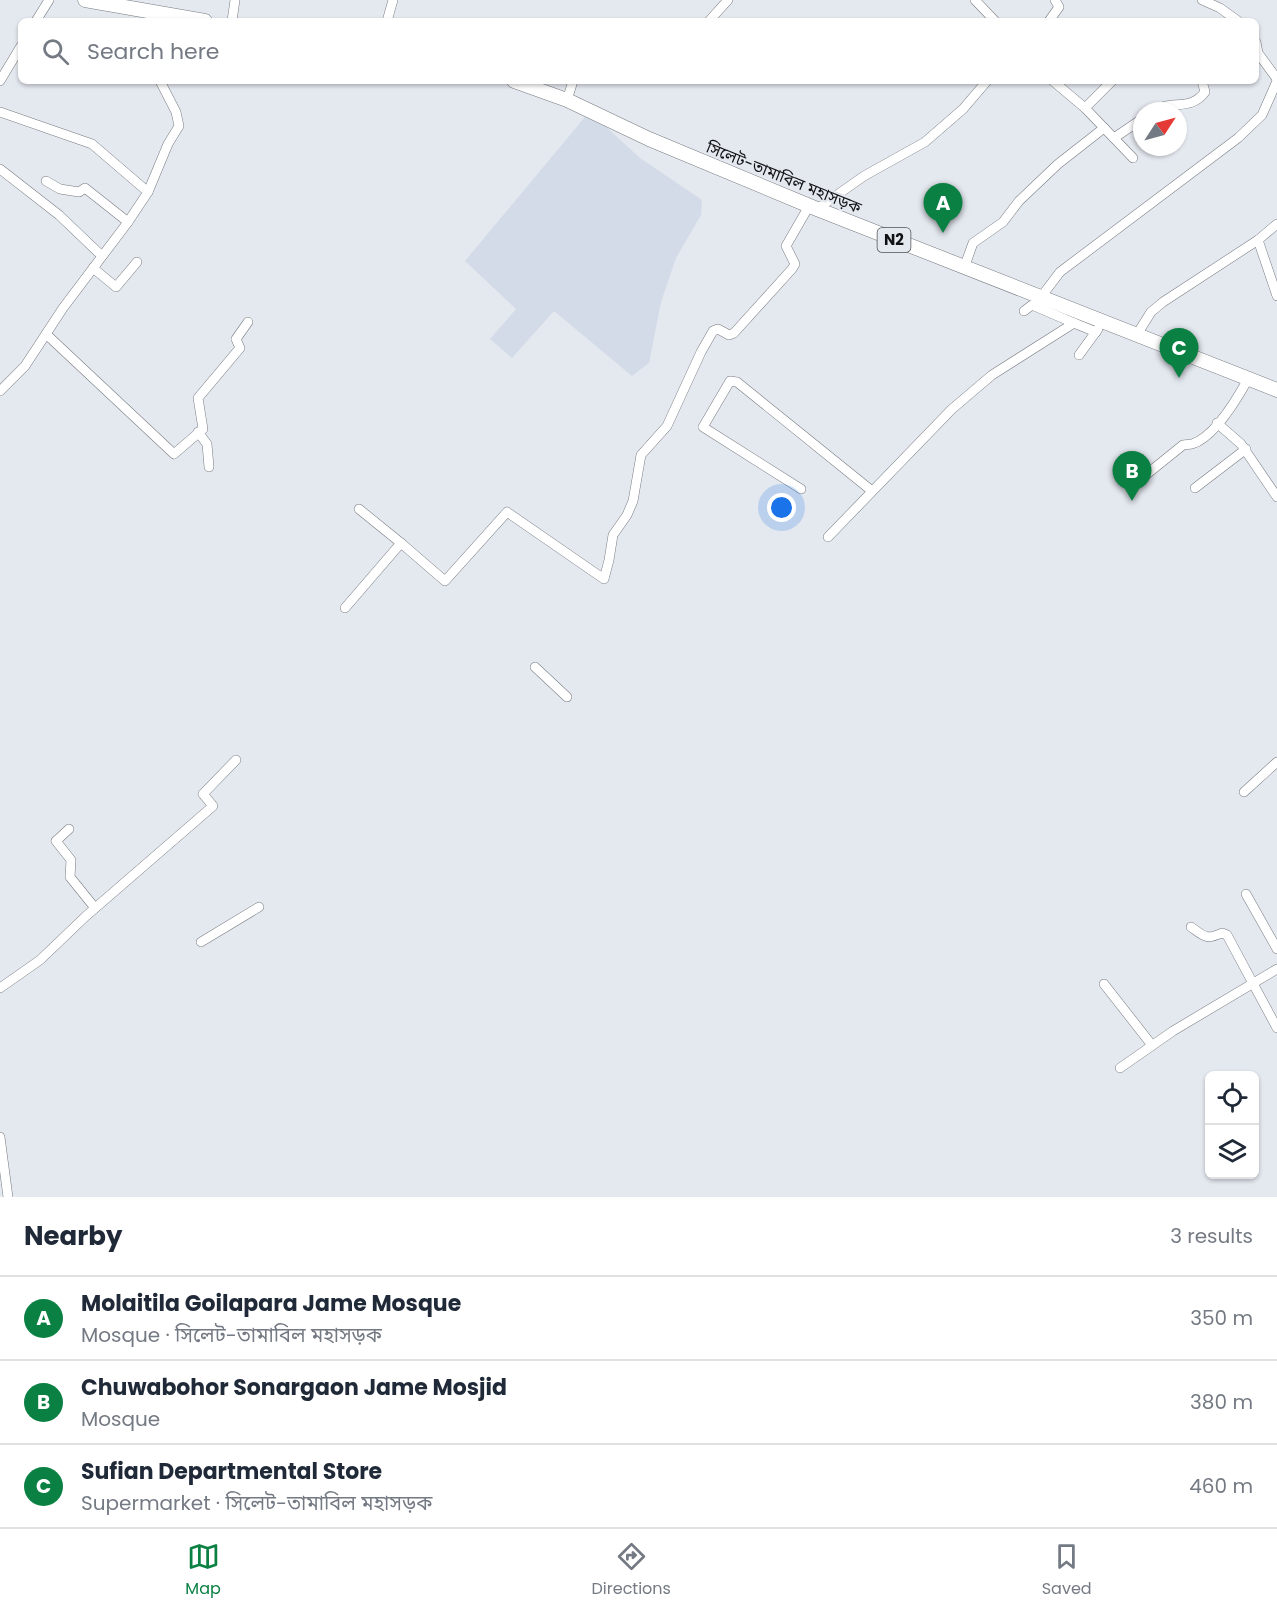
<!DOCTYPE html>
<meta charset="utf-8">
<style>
:root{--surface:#fff;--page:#f6f6f7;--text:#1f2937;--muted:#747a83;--line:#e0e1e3;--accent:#0b8043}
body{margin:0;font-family:Poppins,"Noto Sans Bengali",sans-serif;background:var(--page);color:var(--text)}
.controls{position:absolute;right:18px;bottom:18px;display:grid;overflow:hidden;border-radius:9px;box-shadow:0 2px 4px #0004}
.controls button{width:54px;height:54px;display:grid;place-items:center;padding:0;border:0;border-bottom:2px solid var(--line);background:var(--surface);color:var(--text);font:30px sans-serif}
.compass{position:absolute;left:1133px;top:102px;width:54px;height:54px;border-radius:50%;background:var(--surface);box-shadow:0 2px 4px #0004;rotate:54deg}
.you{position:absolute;left:782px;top:508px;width:21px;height:21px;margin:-15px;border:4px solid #fff;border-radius:50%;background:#1a73e8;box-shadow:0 0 0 9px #1a73e833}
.badge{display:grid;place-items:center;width:39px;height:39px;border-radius:50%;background:var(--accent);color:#fff;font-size:20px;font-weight:700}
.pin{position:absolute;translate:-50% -50px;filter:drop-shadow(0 2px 3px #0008)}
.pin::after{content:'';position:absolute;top:32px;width:21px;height:18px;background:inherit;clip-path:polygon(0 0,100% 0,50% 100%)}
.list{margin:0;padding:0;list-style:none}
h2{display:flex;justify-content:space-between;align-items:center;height:78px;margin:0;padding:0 24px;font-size:26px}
h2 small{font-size:20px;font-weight:400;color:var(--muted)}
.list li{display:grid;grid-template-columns:39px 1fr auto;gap:18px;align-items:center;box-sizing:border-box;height:84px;padding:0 24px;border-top:2px solid var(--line)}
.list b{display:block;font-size:22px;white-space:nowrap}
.list p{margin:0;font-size:20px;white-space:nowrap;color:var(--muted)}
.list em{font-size:20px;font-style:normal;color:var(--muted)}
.icon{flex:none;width:33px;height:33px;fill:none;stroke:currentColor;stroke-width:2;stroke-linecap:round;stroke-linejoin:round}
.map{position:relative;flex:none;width:1277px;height:1197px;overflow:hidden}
.search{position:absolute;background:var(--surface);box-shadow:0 2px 4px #0004;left:18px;right:18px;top:18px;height:66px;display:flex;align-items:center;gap:15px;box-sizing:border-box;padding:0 21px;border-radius:9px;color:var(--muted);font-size:22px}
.sheet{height:330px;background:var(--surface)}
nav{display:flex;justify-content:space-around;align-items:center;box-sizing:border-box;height:84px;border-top:2px solid var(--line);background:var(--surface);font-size:16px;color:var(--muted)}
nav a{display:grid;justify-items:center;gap:3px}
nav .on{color:var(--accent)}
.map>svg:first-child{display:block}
.built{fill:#d3dbe8}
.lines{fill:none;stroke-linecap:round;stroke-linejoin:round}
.minor-casing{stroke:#777b81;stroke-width:10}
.highway-casing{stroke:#777b81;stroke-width:15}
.minor{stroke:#fff;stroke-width:9}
.highway{stroke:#fff;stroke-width:14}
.labels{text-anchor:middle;stroke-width:4.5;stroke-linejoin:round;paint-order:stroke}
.shield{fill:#e4e8ef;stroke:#505256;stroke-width:1.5}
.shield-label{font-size:15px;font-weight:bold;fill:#101114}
.street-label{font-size:16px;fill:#101114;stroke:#e4e8ef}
</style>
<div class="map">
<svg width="1277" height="1197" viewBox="0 0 1277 1197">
<rect width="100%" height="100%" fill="#e4e8ef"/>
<polygon class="built" points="585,117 605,126 640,158 702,200 701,215 676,258 661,302 649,363 632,376 554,311 512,358 490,339 516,309 465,261"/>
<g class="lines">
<g class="minor-casing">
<g id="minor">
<polyline points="975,0 995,21"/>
<polyline points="1202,0 1220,8 1238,21"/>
<polyline points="36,21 49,0"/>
<polyline points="232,21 235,0"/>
<polyline points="387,21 393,0"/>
<polyline points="709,21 728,0"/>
<polyline points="1049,21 1059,7 1055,0"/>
<polyline points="1256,42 1258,53 1277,79"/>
<polyline points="0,81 21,46"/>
<polyline points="1053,81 1085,108 1133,158"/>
<polyline points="567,100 573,81"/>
<polyline points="1085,108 1112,81"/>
<path d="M 1153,111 C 1172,99 1190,112 1205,92 L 1202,81"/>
<polyline points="0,112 92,144 148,192"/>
<polyline points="1114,138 1142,119"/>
<polyline points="0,169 59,215 102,256"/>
<polyline points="46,181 60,189 79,192 85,188 128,222"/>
<polyline points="817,209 864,176 925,142 963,109 987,81"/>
<polyline points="1258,240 1277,296"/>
<polyline points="93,268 116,287 137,262"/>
<polyline points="964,268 973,243 1003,222 1019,201 1058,164 1104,128"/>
<polyline points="1041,297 1060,272 1238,138 1262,115 1277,81"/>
<polyline points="1024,311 1032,305 1074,323"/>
<polyline points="46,334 174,454 203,429 198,398 240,348 236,339 248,322"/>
<polyline points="1136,336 1151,312 1163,302 1258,240 1277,224"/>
<polyline points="1079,355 1098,329"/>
<polyline points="0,391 25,366 63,308 128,222 148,192 168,144 179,126 176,112 160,81"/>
<polyline points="1217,423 1241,444 1277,497"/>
<polyline points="198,432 207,444 209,467"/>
<path d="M 1137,482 L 1183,445 C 1186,444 1189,445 1192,444 C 1215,437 1237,399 1248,379"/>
<polyline points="1195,488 1246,449"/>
<polyline points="801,489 703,427 730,381 737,382 872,491"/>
<polyline points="359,509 401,543"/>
<polyline points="828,537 952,409 992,375 1074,323 1096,332"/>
<polyline points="345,608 401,543 445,581 507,512 604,579 609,560 613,535 627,515 633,501 641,455 667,426 701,352 713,331 718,329 729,335 734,333 792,269 795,264 786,246 809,206"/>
<polyline points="535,667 567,697"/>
<polyline points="1244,792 1277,762"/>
<polyline points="69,829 56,841 71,860 70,877 95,908"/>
<polyline points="1246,894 1277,949"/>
<path d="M 1191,927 C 1205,937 1206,940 1222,933 L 1227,935 L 1277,1028"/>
<polyline points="201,942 259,907"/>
<polyline points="1104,984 1151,1044"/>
<polyline points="0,988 40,960 86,916 213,806 203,794 236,760"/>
<polyline points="1120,1068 1173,1031 1277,969"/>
<polyline points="0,1137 8,1197"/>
</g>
</g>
<g class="highway-casing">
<g id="highway">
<polyline points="85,0 205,21"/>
<polyline points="514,81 567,100 649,139 817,209 1277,390"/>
</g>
</g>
<use href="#minor" class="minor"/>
<use href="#highway" class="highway"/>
</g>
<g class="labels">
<rect class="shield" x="877.5" y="228" width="33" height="24" rx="4.5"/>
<g class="shield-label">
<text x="894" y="245">N2</text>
</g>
<g class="street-label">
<text transform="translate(784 177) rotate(22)" y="6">সিলেট-তামাবিল মহাসড়ক</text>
</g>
</g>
</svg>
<div class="controls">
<button><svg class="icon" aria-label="locate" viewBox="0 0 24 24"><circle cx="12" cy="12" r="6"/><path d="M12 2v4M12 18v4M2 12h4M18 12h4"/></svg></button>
<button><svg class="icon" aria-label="layers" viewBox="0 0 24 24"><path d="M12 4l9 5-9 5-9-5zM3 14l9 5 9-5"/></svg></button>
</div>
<svg class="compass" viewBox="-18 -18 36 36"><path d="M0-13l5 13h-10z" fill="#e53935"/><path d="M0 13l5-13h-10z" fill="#747a83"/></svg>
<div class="you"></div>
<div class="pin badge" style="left:943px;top:233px">A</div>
<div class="pin badge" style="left:1132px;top:501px">B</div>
<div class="pin badge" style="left:1179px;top:378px">C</div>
<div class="search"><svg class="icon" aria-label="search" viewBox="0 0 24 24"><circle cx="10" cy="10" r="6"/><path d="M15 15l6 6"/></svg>Search here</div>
</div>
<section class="sheet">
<h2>Nearby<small>3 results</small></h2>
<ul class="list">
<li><span class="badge">A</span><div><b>Molaitila Goilapara Jame Mosque</b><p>Mosque · সিলেট-তামাবিল মহাসড়ক</p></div><em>350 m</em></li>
<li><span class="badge">B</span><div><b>Chuwabohor Sonargaon Jame Mosjid</b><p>Mosque</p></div><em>380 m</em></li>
<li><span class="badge">C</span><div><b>Sufian Departmental Store</b><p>Supermarket · সিলেট-তামাবিল মহাসড়ক</p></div><em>460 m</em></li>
</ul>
</section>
<nav>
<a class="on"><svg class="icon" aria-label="map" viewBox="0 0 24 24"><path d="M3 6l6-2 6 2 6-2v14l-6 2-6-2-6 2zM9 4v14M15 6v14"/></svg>Map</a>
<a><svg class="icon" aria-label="directions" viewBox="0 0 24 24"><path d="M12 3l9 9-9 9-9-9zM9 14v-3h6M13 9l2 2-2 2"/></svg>Directions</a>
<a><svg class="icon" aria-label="saved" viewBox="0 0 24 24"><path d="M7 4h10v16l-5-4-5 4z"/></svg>Saved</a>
</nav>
